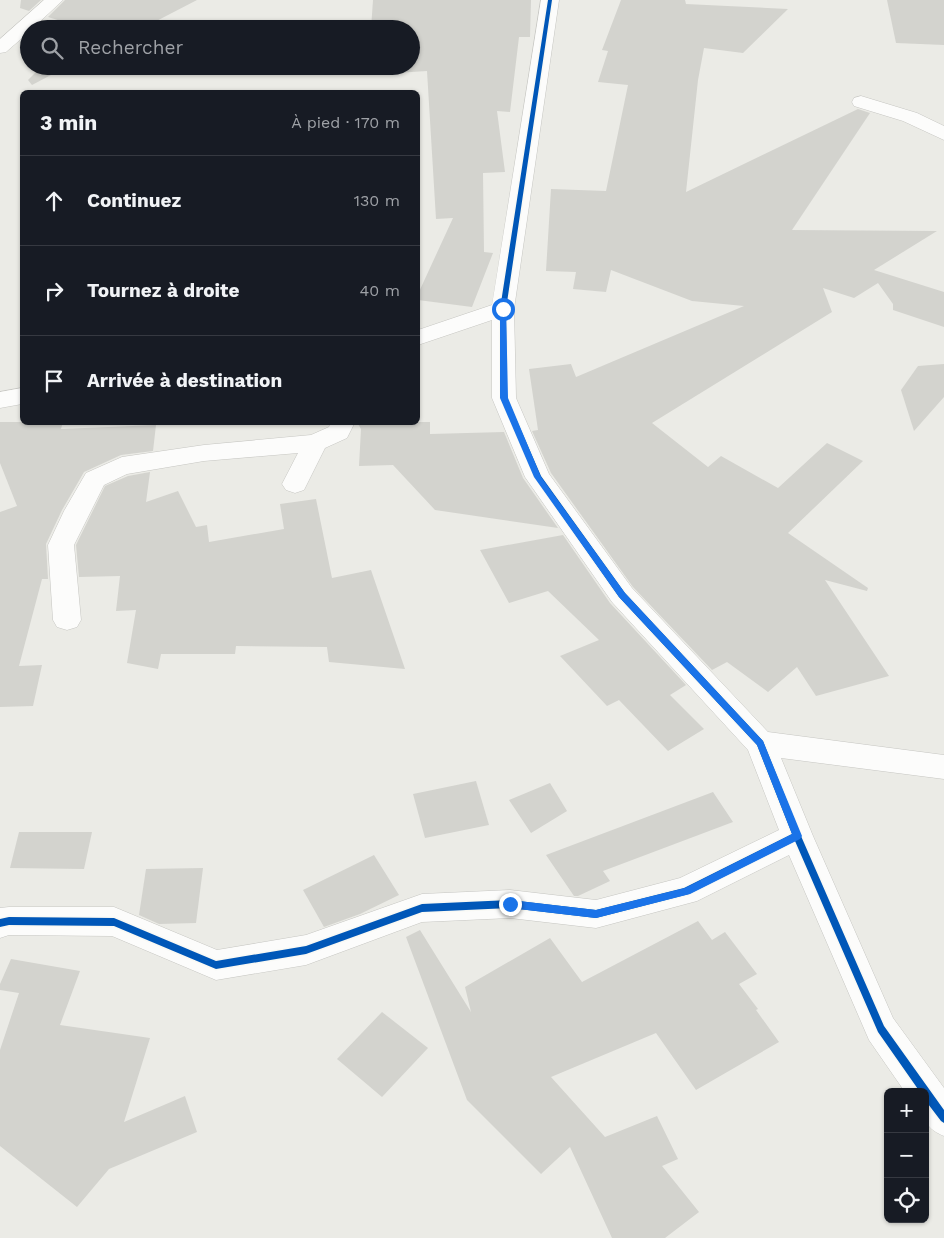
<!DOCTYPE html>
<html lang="fr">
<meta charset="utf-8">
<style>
:root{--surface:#171b24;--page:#242831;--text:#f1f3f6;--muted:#9ea1a6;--line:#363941}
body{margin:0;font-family:"Work Sans",sans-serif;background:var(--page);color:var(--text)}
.controls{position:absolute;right:15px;bottom:15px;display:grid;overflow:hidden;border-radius:8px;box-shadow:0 1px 4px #0004}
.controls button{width:45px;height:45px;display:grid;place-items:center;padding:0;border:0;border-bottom:1px solid var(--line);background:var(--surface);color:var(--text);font:25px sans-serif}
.stop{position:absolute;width:15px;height:15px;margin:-11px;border:4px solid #1a73e8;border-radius:50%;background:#fff}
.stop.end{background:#1a73e8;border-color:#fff;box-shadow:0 1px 5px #0008}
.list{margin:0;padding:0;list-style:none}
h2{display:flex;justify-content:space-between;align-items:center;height:65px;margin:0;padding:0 20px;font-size:21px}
h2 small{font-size:16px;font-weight:400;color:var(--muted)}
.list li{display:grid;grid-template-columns:32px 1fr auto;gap:15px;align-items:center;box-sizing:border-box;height:90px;padding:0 20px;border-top:1px solid var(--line)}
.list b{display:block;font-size:19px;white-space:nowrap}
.list em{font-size:16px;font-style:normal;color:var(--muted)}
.icon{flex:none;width:28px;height:28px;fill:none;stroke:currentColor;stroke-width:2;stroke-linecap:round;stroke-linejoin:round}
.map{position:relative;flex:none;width:944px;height:1238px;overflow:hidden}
.search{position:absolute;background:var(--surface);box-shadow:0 1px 4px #0004;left:20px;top:20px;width:400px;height:55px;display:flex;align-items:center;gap:12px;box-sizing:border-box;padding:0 18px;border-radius:28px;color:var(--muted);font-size:19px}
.panel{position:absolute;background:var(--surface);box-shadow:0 1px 4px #0004;left:20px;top:90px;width:400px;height:335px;border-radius:8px}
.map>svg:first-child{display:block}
.building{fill:#d3d3ce}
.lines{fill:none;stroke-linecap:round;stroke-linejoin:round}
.minor-casing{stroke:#c6c6c2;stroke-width:1}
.minor{fill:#fcfcfb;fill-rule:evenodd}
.cycleway-casing{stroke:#f9f9f4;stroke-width:3}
.cycleway{fill:#0057b8;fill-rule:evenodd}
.route{fill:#1a73e8}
</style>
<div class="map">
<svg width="944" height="1238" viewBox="0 0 944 1238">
<rect width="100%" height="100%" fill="#ebebe6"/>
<g class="building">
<polygon points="21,0 41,0 29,11 20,8"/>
<polygon points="65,0 197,0 141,29 78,29 80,27 48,17"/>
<polygon points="373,0 531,0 530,37 519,37 510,112 497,111 505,172 483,173 484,252 493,253 472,307 418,300 418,294 453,218 436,219 427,71 380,74 378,66 411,66 411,29 371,29"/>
<polygon points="621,0 685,0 686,4 788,9 743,53 704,48 698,80 686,192 858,109 870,113 792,230 937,231 874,270 944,292 944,327 893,310 893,304 878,283 854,298 823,288 832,312 652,423 708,467 721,456 778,488 827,443 863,461 788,533 868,588 867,591 825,580 889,676 816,696 797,667 768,692 727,662 712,670 633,587 551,473 532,431 538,430 529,369 571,364 576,377 744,306 692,301 611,270 606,292 573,289 576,272 546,271 551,189 606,191 628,85 598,82 608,51 602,50"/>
<polygon points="887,0 944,0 944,45 896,43"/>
<polygon points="42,66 68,66 32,85 28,80"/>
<polygon points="944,364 944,397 914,431 901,390 918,366"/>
<polygon points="0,422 63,422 61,429 156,425 153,451 121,455 84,472 62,510 46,544 48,579 42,579 19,666 42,665 33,706 0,707 0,512 17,506 0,463"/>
<polygon points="357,422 430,422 430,434 504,432 523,478 558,528 435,510 393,465 359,466 361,429"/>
<polygon points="150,472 146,502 178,491 196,527 207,525 209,542 284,529 280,504 316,499 332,578 371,570 405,669 329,662 327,647 236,646 235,654 161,654 158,669 127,663 136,610 116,611 120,576 79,577 76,545 105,486 128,476"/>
<polygon points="563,535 610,603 686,685 670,695 704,729 668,751 619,700 607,706 560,656 599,640 548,591 509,603 480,550"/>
<polygon points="476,781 489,825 425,838 413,794"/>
<polygon points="550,783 567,811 531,833 509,800"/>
<polygon points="713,792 733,822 603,871 610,881 578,896 574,896 546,855"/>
<polygon points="19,832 92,832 84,869 10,868"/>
<polygon points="374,855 399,895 360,914 324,927 303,890"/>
<polygon points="203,868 196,923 159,924 139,915 146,869"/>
<polygon points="698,921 712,940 725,932 757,974 739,984 758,1009 756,1010 779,1042 696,1090 656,1033 551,1077 605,1137 657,1116 678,1159 662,1166 699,1212 665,1238 612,1238 570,1147 541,1174 467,1100 406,937 420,930 471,1012 465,987 550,938 582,982"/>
<polygon points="11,959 80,971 60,1025 150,1038 124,1122 185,1096 197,1132 109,1169 77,1207 0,1146 0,1050 19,993 0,990 0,984"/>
<polygon points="382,1012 428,1048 382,1097 337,1059"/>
</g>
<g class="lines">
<g class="minor-casing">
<g id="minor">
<polygon points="44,0 63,0 32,29 29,29 29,32 6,52 0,53 0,39"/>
<path d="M 541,0 L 559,0 L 514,309 L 516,398 L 549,474 L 632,588 L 768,732 L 944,755 L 944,779 L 781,758 L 813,836 L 893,1018 L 944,1088 L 944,1136 C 920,1126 925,1115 925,1092 L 905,1092 L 869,1040 L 789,855 L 697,901 L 596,928 L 510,918 L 422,922 L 306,965 L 216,980 L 112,936 L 9,935 L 0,938 L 0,908 L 9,907 L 114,907 L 217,950 L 306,935 L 422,894 L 510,890 L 596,900 L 680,878 L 779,830 L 748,750 L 612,602 L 525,477 L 492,398 L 492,320 L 418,345 L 418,330 L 492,305 Z"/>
<polygon points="861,96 917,113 944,126 944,140 903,121 854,106 852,102 854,98"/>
<polygon points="22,388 22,404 0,408 0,392"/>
<polygon points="331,422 355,422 347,438 325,448 304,490 295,493 286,490 282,484 298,453 204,461 127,474 104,485 74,545 81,620 77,627 67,630 57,627 53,620 48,545 64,511 86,473 122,457 204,445 311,435 329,427"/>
</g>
</g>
<use href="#minor" class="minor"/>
<g class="cycleway-casing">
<polygon id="cycleway" points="548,0 552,0 506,309 507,398 541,476 625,593 763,741 801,836 884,1026 944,1110 944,1123 941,1121 925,1100 925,1092 920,1092 878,1032 795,841 689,894 596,918 510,908 422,912 306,954 216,969 114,926 9,925 0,927 0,919 9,917 114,918 216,961 306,946 422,904 510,900 596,910 684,888 792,834 757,745 619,597 535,477 501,398 500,309"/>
</g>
<use href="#cycleway" class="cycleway"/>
</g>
<polygon class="route" points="503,307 506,309 508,398 541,477 625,593 763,741 802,836 800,839 690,894 596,918 510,908 505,904 510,900 596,910 685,888 792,834 757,745 619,597 534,477 500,398 500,309"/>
</svg>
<div class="controls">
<button>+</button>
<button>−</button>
<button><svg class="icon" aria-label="locate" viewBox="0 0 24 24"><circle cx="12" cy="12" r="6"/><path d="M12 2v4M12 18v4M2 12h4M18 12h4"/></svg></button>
</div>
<div class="stop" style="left:503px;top:309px"></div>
<div class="stop end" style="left:510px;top:904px"></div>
<div class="search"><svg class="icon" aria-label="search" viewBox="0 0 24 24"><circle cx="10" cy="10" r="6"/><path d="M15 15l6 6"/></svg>Rechercher</div>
<section class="panel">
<h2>3 min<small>À pied · 170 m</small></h2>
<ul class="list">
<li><svg class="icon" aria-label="ahead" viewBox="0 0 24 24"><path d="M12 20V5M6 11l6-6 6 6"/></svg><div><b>Continuez</b></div><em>130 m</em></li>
<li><svg class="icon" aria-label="right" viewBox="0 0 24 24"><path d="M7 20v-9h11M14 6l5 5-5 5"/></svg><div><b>Tournez à droite</b></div><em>40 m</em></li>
<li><svg class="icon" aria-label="arrive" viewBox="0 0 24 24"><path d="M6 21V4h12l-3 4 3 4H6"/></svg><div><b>Arrivée à destination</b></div></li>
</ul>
</section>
</div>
